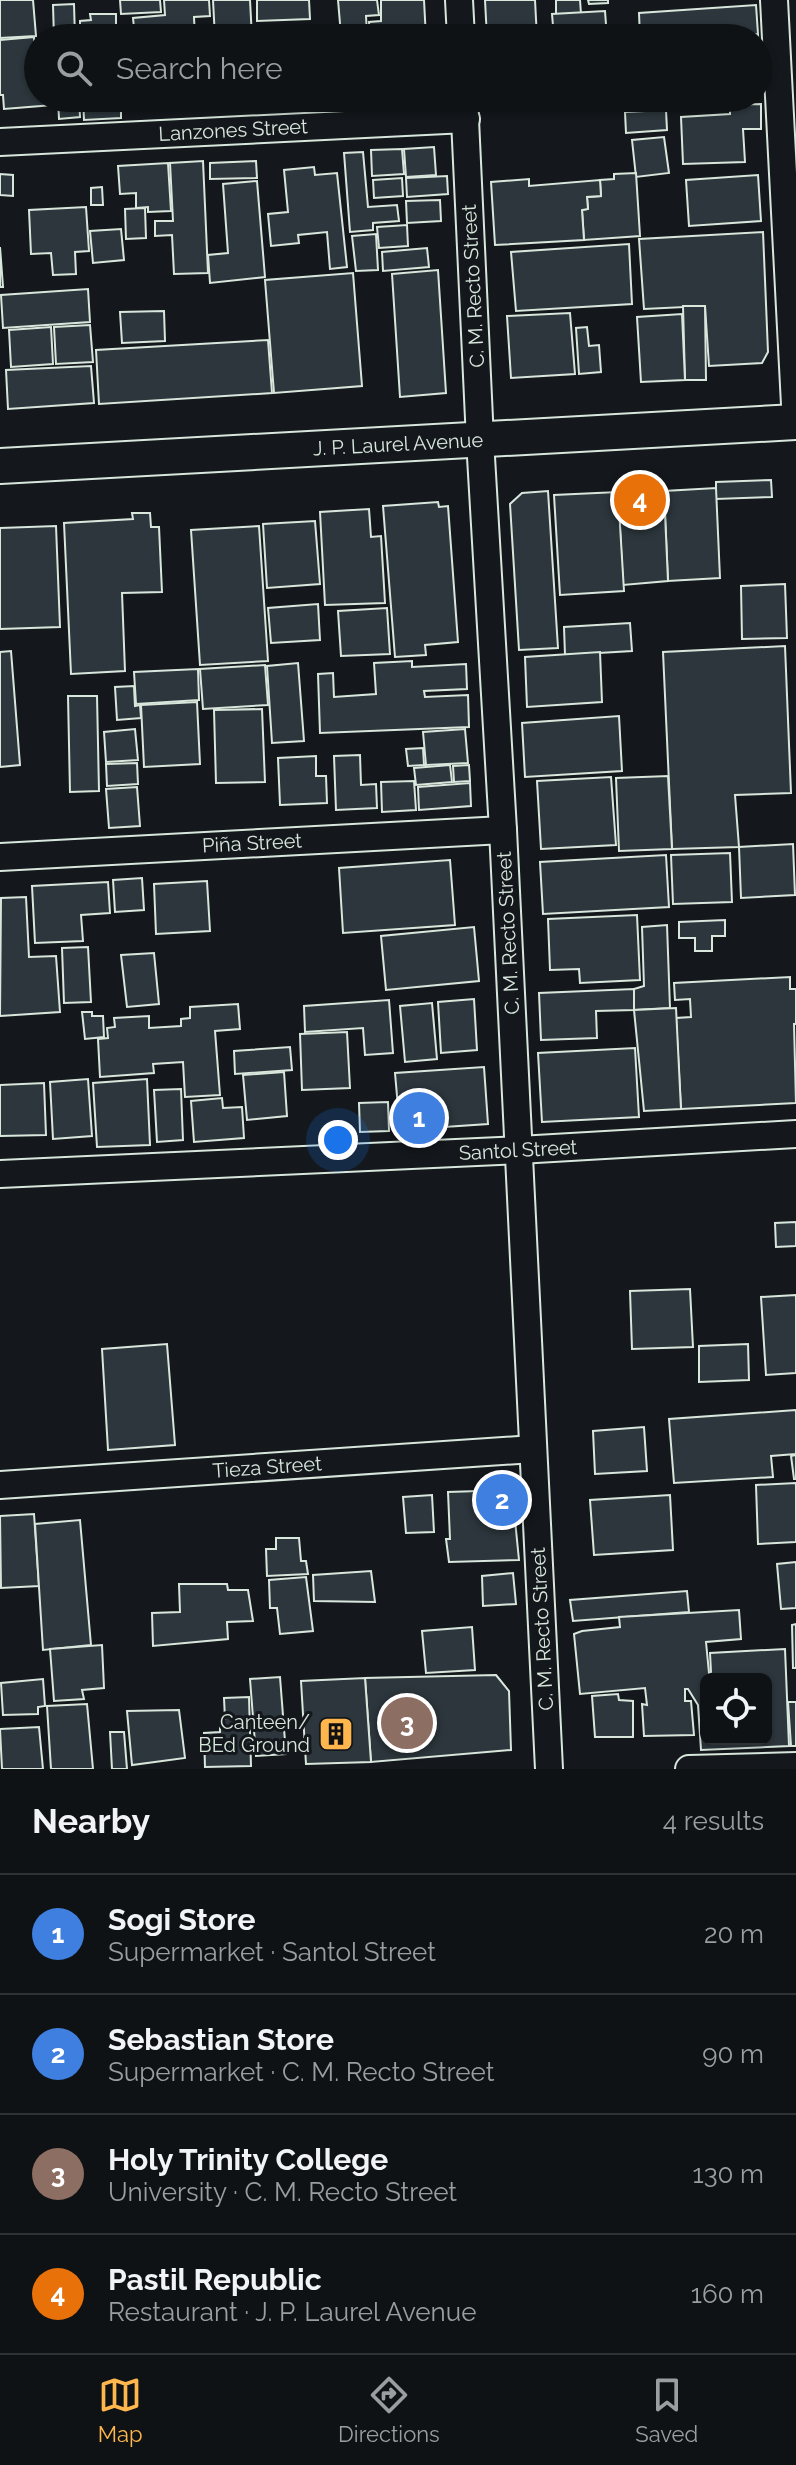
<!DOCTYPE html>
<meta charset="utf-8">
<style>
:root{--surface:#0f1215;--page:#181b1e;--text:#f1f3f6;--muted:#9b9ea0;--line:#2f3234;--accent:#ffb74d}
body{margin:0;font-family:Raleway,sans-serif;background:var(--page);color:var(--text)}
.controls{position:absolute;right:24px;bottom:24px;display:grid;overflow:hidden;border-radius:12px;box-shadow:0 2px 6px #0004}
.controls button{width:72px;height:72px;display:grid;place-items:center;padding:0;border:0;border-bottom:2px solid var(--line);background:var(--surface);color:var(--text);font:40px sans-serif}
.you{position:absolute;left:338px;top:1140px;width:28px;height:28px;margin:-20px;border:6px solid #fff;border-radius:50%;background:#1a73e8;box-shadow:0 0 0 12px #1a73e833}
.badge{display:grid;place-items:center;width:52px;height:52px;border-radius:50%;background:var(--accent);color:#fff;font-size:26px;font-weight:700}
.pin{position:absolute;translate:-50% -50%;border:4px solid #fff;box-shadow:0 2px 8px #0006}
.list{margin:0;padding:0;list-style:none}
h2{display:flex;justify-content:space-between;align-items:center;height:104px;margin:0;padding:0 32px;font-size:34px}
h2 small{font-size:26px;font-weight:400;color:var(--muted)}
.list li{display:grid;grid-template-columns:52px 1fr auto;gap:24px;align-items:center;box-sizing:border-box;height:120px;padding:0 32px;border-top:2px solid var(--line)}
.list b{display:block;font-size:30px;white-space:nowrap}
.list p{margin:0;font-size:26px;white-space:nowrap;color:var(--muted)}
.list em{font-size:26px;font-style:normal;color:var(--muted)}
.icon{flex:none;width:44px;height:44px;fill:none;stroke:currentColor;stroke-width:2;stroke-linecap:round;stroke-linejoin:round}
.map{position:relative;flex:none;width:796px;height:1769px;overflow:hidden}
.search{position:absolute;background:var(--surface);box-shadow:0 2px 6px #0004;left:24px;right:24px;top:24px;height:88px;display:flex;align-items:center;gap:20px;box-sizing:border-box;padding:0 28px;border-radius:44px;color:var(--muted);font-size:30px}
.sheet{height:584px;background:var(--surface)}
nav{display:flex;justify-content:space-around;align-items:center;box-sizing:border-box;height:112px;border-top:2px solid var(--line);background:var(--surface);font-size:22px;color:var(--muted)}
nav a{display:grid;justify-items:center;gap:4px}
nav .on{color:var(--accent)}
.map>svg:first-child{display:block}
.building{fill:#2c363c;stroke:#d8e6dc;stroke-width:2;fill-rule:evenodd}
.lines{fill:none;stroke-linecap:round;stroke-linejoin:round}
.minor-casing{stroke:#d8e6dc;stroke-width:30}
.tertiary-casing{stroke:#d8e6dc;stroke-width:38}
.minor{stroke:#14181c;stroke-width:26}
.tertiary{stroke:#14181c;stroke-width:34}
.labels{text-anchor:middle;stroke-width:6;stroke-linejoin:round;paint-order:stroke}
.street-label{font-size:20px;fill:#d8e6dc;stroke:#14181c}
.poi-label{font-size:20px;fill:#d8e6dc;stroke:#14181c;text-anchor:end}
</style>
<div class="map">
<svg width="796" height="1769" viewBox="0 0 796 1769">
<rect width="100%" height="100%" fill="#14181c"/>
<g class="building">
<polygon points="0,0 33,0 36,36 0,38"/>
<polygon points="120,0 160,0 161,12 121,14"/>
<polygon points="164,0 209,0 210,16 194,17 195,38 135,38 133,18 165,15"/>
<polygon points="213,0 250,0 252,38 215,38"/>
<polygon points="257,0 309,0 310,19 257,21"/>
<polygon points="338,0 377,0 379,15 366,16 367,33 341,35"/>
<polygon points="381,0 424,0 426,38 370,38 369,22 381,21"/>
<polygon points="485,0 535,0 537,38 487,38"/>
<polygon points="556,0 580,0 581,14 556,15"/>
<polygon points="588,0 608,0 608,3 589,4"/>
<polygon points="74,4 75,38 54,38 53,5"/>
<polygon points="756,5 758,34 693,38 640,38 639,13"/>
<polygon points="605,11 607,38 554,38 552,14"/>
<polygon points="90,14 116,14 116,38 80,38 80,21 91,20"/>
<polygon points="758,35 760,67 758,67 758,38 710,38"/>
<polygon points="34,37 38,98 52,98 53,105 4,109 3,95 0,95 0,40"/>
<polygon points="58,98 79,98 80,117 59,119"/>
<polygon points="83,98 121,98 121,118 84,120"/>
<polygon points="132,98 248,98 248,108 215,110 214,101 132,106"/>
<polygon points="342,98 405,98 406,99 342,103"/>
<polygon points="491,98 578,98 578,103 491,107"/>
<polygon points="761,104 761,129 743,129 745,162 683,164 681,117 730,114 730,105"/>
<polygon points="666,110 667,130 626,133 625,112"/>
<polygon points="664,137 669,173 636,177 632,140"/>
<polygon points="434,147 436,175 406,177 404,149"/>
<polygon points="402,149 404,174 372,176 371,150"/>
<polygon points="363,152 368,207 397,205 399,221 373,223 373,230 350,232 344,153"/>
<polygon points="203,161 208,273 174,274 172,235 155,236 155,221 173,221 170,163"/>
<polygon points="256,161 257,178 210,179 210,163"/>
<polygon points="168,163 171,211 148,212 148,207 136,208 136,193 120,194 118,166"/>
<polygon points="314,167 315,175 337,173 347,267 330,269 327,232 298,235 299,243 271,246 268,214 288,212 284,170"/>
<polygon points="636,173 640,236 584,240 582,210 588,209 587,197 601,196 600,180 614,179 614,174"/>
<polygon points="0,174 13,175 13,196 0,195"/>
<polygon points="758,175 761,221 689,226 686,180"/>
<polygon points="447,176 448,194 407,197 406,178"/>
<polygon points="402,178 403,196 374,198 373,180"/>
<polygon points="529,179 529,186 600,180 601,196 587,197 588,209 582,210 584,240 495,245 491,182"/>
<polygon points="257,181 265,277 210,283 208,255 228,253 223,184"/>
<polygon points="102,187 103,205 91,205 91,188"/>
<polygon points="440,200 441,221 407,223 406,201"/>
<polygon points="86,207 89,251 75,252 76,274 53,275 51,253 31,254 29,210"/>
<polygon points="145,208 146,238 126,239 125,209"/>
<polygon points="407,225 408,246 379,248 377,227"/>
<polygon points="121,229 124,260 93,263 90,231"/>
<polygon points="763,232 768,352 762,363 709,366 705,306 644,309 639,239"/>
<polygon points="376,234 378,270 356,271 352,236"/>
<polygon points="629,244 632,304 516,311 511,252"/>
<polygon points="0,247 3,287 0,287"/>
<polygon points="427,248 429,267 383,271 382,252"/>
<polygon points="438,270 446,393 400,397 392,274"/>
<polygon points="353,273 362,386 274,393 265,280"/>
<polygon points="88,289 90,322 3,328 1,295"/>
<polygon points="683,306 705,306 706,380 685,380"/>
<polygon points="164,311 165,341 122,343 120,312"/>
<polygon points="570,313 575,374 511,378 507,316"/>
<polygon points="682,314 685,380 641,382 637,317"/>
<polygon points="90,325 93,362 56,364 54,327"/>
<polygon points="51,327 53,364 11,367 9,330"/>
<polygon points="587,327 589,346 599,345 601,372 579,374 576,328"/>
<polygon points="268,340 272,393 99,404 96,350"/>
<polygon points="91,366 94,403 8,409 6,370"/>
<polygon points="771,480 772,497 716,499 716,482"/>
<polygon points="716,488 720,578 668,581 664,491"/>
<polygon points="548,491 558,648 519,650 510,504 522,493"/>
<polygon points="664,491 668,581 623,585 618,492"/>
<polygon points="618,492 624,591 560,595 554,495"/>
<polygon points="438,502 439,507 448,506 458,642 425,645 426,655 395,657 383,506"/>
<polygon points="369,509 371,537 381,536 385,603 325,605 320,512"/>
<polygon points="132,513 150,513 151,527 159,527 162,592 122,593 125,671 71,674 64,523 133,519"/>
<polygon points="315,521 320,584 267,588 263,524"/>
<polygon points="56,526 60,627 0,629 0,528"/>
<polygon points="259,526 268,661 200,665 191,530"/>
<polygon points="785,584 787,638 742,639 741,586"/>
<polygon points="318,604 320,640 271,643 268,608"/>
<polygon points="387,608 390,654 341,656 338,611"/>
<polygon points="630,623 632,651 565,655 564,627"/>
<polygon points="785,646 791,793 735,795 739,847 672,849 663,652"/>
<polygon points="11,651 20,765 0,767 0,652"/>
<polygon points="600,652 602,702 527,707 525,657"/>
<polygon points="412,661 412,667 466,664 467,689 424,691 425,697 468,695 469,727 320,733 318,674 333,673 334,697 376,694 374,663"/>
<polygon points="298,663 304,741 272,743 267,666"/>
<polygon points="265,665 268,705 203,709 200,669"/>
<polygon points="198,669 199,700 136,704 134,672"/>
<polygon points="134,686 135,706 140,705 141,718 117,720 115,687"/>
<polygon points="68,696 97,696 99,791 70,792"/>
<polygon points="197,702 200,764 144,767 141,705"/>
<polygon points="262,709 265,782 216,783 214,710"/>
<polygon points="619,716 622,771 525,777 522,723"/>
<polygon points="135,729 138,760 106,762 104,732"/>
<polygon points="465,729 468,763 426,765 423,732"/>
<polygon points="423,748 424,765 408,766 406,749"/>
<polygon points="360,755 361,785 376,784 377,808 336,810 334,756"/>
<polygon points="316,756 316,776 326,776 327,803 280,805 278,758"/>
<polygon points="137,763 138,784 107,786 106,764"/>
<polygon points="450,765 452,782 416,785 414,768"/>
<polygon points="469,765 470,781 454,782 453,766"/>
<polygon points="668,776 672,849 619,851 616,778"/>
<polygon points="611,777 616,845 541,849 537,781"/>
<polygon points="414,781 416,810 382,812 381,782"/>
<polygon points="470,783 471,806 419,810 418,787"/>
<polygon points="137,787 140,826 109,828 106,789"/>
<polygon points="793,844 795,895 741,898 739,847"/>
<polygon points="730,853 732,902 673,904 671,855"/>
<polygon points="666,855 669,907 543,914 540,862"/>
<polygon points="450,860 455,925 343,933 339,868"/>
<polygon points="142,878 144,910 115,912 113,880"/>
<polygon points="207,881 210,931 156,934 154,884"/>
<polygon points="108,882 110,913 81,915 83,941 35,943 32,886"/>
<polygon points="26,897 29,957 56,956 60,1012 0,1016 1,898"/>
<polygon points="637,915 640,980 580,983 579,969 550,970 548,919"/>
<polygon points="725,920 725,936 712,936 712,951 695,951 695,938 679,938 679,922"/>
<polygon points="667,925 670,1008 634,1010 634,989 644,986 642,927"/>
<polygon points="474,927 479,981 386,990 381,936"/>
<polygon points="88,947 91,1002 64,1003 62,948"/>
<polygon points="154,953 159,1004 127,1007 121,955"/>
<polygon points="790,977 790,989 796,989 796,1024 794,1024 796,1103 681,1109 676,1018 691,1017 690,999 675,1000 674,983"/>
<polygon points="634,989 634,1010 596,1011 597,1038 541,1040 539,993"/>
<polygon points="474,999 477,1050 441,1053 438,1002"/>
<polygon points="389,1000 393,1053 365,1055 363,1028 305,1032 304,1006"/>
<polygon points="432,1003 437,1059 405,1062 400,1006"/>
<polygon points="238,1004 240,1029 215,1031 220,1095 185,1097 183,1062 153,1064 154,1073 100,1077 98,1039 108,1038 107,1028 115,1027 114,1018 149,1016 149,1028 181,1026 181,1019 190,1018 190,1007"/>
<polygon points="676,1008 681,1109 644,1111 634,1010"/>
<polygon points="82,1012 92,1012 92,1016 103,1016 104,1037 85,1039"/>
<polygon points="347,1032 350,1088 302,1090 300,1034"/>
<polygon points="290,1047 292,1070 235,1074 234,1051"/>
<polygon points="635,1048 639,1117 542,1122 538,1053"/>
<polygon points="484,1067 488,1124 400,1130 395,1073"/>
<polygon points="284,1072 287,1116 247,1120 243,1075"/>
<polygon points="88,1079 92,1136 53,1139 50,1082"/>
<polygon points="147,1079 150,1145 97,1147 93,1083"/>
<polygon points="44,1083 46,1135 0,1136 0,1085"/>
<polygon points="181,1089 183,1140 157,1142 154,1090"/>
<polygon points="222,1098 223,1108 242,1107 244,1138 194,1142 191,1101"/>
<polygon points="388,1102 389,1131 360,1132 359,1103"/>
<polygon points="796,1222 796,1246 776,1247 775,1223"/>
<polygon points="690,1289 693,1347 632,1349 630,1291"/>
<polygon points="796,1295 796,1373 766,1375 761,1297"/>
<polygon points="167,1344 175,1445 108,1450 102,1349"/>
<polygon points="748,1344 749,1380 699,1382 699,1346"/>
<polygon points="796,1410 796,1454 771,1456 773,1477 674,1483 669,1419"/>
<polygon points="644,1427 647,1471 595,1474 593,1431"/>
<polygon points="796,1455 796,1479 794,1479 791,1456"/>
<polygon points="796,1483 796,1542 758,1544 756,1485"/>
<polygon points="512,1490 519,1560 449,1562 446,1539 450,1539 448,1492"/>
<polygon points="432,1495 434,1532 406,1533 403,1497"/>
<polygon points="670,1495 673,1550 594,1555 590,1500"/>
<polygon points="34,1514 39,1586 1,1588 0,1516"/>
<polygon points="80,1520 91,1645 43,1650 35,1524"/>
<polygon points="276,1538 299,1538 301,1561 306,1561 308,1574 267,1576 266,1549 276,1549"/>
<polygon points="796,1562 796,1608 781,1609 777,1564"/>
<polygon points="371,1571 375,1602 314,1601 313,1575"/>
<polygon points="513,1573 516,1604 483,1606 482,1576"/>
<polygon points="306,1577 313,1631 280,1634 277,1608 270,1608 269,1580"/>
<polygon points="179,1584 227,1584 228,1590 248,1590 253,1621 227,1622 228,1639 153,1646 152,1613 180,1612"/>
<polygon points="687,1591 689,1612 573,1621 570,1600"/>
<path d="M 739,1610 L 741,1639 L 706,1642 L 709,1673 L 711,1672 L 710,1653 L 785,1649 L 789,1746 L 701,1750 L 698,1705 L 688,1689 L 685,1689 L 685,1701 L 691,1701 L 694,1735 L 644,1736 L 642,1704 L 647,1705 L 645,1688 L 580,1694 L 574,1634 L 582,1631 L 620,1627 L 619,1617 ZM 706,1679 L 766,1679 L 766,1739 L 706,1739 Z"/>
<polygon points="796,1624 796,1668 793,1668 792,1625"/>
<polygon points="472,1627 475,1670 426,1673 422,1631"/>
<polygon points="102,1645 104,1688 82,1690 84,1699 54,1701 50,1649"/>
<polygon points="496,1675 509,1691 511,1750 371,1762 365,1678"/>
<polygon points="280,1677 286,1754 256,1756 250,1679"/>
<polygon points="365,1678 371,1762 306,1764 301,1681"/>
<polygon points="43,1679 45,1706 38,1707 38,1714 3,1715 1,1683"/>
<polygon points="618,1694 619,1700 633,1701 633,1737 595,1737 592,1696"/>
<polygon points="249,1697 251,1766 205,1767 204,1733 220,1732 220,1719 225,1719 224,1698"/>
<polygon points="788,1702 796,1702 796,1746 791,1746"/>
<polygon points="87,1704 93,1769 51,1769 47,1706"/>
<polygon points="179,1710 185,1758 132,1765 127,1711"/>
<polygon points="39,1727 43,1769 2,1769 0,1729"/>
<polygon points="110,1732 124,1732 127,1769 112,1769"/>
</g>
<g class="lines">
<g class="minor-casing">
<g id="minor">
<polyline points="459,0 461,38"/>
<polyline points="774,0 796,424"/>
<polyline points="464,98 480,440 503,830 549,1769"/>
<polyline points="0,142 466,119"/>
<polyline points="0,857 503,830"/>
<polyline points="0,1174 519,1150 796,1134"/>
<polyline points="0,1485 533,1449"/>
<polyline points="689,1769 796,1766"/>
</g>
</g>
<g class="tertiary-casing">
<polyline id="tertiary" points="0,466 796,422"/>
</g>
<use href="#minor" class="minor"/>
<use href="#tertiary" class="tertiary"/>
</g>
<defs>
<g id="building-square" transform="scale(1.8)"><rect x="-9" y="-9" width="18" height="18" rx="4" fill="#ffb74d" stroke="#14181c"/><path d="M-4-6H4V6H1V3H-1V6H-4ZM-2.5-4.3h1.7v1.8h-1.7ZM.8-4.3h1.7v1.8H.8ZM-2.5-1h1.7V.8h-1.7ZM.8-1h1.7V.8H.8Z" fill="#111"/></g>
</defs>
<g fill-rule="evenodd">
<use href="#building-square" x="336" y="1734"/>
</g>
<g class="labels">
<g class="street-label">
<text transform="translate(233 130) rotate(-3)" y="7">Lanzones Street</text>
<text transform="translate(473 286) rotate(-93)" y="7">C. M. Recto Street</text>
<text transform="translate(398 444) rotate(-3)" y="7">J. P. Laurel Avenue</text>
<text transform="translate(252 843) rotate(-3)" y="7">Piña Street</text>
<text transform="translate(508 933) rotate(-93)" y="7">C. M. Recto Street</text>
<text transform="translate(518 1150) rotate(-3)" y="7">Santol Street</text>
<text transform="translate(267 1467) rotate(-4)" y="7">Tieza Street</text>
<text transform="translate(542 1629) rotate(-93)" y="7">C. M. Recto Street</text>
</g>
<g class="poi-label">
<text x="310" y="1729">Canteen/<tspan x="310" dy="23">BEd Ground</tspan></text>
</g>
</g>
</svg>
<div class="controls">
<button><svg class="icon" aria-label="locate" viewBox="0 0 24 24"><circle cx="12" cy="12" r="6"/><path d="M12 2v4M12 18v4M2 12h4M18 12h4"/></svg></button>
</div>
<div class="you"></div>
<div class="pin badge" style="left:419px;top:1118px;background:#3f7fe0">1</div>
<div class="pin badge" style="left:502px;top:1500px;background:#3f7fe0">2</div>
<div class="pin badge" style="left:407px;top:1723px;background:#8d6e63">3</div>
<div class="pin badge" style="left:640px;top:500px;background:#e8710a">4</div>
<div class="search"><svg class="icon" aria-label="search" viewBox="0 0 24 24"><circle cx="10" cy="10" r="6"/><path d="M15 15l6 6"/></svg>Search here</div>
</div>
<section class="sheet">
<h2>Nearby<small>4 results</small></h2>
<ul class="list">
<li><span class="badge" style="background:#3f7fe0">1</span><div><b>Sogi Store</b><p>Supermarket · Santol Street</p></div><em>20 m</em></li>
<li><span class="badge" style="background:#3f7fe0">2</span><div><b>Sebastian Store</b><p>Supermarket · C. M. Recto Street</p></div><em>90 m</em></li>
<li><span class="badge" style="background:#8d6e63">3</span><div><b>Holy Trinity College</b><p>University · C. M. Recto Street</p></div><em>130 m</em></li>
<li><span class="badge" style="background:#e8710a">4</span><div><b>Pastil Republic</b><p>Restaurant · J. P. Laurel Avenue</p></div><em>160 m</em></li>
</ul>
</section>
<nav>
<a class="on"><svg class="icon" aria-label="map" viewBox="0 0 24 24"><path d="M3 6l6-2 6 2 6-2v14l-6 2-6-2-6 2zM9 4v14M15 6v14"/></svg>Map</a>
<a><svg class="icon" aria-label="directions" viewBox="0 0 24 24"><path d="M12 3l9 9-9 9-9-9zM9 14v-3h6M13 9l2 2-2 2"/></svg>Directions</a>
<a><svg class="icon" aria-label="saved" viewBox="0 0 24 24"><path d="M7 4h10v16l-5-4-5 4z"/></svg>Saved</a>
</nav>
